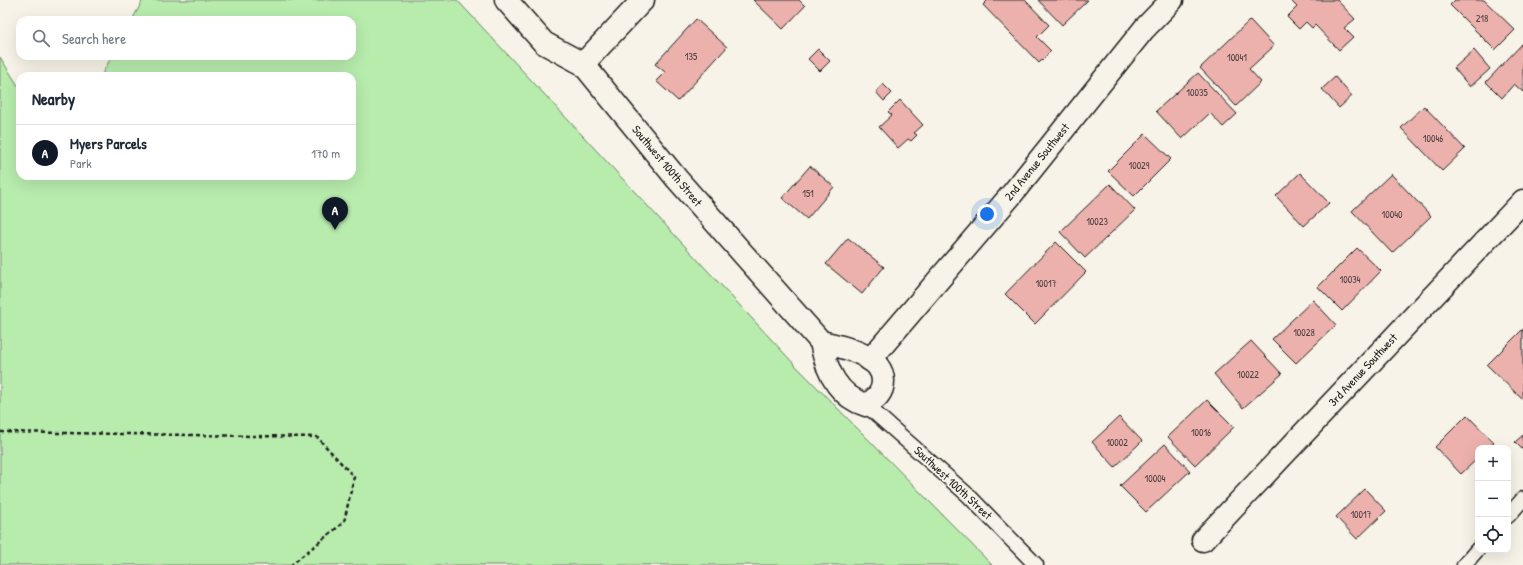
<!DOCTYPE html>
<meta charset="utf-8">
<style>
:root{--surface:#fff;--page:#f6f6f7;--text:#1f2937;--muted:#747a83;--line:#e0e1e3;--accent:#111827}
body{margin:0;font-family:"Patrick Hand",sans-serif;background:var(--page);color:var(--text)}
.controls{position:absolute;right:12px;bottom:12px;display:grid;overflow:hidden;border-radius:8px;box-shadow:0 4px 16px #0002}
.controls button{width:36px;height:36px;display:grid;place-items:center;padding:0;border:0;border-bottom:1px solid var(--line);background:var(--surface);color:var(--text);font:20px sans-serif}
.you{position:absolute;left:987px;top:214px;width:14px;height:14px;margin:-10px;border:3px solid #fff;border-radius:50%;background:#1a73e8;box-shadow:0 0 0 6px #1a73e833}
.badge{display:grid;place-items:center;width:26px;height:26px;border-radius:50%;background:var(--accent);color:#fff;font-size:13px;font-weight:700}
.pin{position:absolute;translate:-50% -33px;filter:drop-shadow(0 1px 2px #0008)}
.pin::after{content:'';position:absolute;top:21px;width:14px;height:12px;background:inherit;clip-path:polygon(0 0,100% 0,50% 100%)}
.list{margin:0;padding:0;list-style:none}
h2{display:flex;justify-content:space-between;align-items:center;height:52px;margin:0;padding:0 16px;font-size:17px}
h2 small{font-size:13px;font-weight:400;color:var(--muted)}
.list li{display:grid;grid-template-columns:26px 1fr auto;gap:12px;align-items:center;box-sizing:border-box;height:56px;padding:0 16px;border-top:1px solid var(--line)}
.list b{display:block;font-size:15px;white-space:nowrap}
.list p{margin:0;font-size:13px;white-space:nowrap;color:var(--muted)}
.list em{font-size:13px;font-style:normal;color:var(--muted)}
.icon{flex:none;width:22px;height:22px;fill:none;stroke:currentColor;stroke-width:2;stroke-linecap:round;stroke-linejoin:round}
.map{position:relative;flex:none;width:1523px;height:565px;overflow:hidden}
.search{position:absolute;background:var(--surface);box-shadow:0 4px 16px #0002;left:16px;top:16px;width:340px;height:44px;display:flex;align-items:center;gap:10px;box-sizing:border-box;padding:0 14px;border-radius:12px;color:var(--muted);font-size:15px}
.panel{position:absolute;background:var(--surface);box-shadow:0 4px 16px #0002;left:16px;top:72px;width:340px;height:108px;border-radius:12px}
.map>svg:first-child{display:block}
.green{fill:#b7ecad;stroke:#6a8464}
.building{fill:#ecb1ad;stroke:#1c1c1c}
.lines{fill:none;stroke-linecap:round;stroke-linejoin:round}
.lane-casing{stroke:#1c1c1c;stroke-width:17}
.street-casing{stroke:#1c1c1c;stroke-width:25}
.path{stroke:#1c1c1c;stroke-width:2.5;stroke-dasharray:4 3;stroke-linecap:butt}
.lane{stroke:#f7f3e8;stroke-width:14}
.street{stroke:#f7f3e8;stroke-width:22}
.labels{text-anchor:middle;stroke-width:3.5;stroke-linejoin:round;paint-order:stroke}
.number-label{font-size:10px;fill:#504140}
.street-label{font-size:12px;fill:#1c1c1c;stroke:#f7f3e8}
</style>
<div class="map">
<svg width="1523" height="565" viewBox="0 0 1523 565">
<rect width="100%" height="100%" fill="#f7f3e8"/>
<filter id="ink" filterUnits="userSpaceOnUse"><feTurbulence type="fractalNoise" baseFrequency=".025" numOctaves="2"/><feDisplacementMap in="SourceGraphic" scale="8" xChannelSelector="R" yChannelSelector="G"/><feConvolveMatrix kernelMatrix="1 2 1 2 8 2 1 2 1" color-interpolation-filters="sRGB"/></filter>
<g filter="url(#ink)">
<polygon class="green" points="143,0 457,0 795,365 992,565 0,565 0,57 20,89 20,176 352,176 352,76 101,76 112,56 352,56 352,20 132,20"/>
<g class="building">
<polygon points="753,0 799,0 805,6 783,29"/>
<polygon points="988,0 1025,0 1049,25 1037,37 1051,51 1039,63 983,5"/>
<polygon points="1038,0 1088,0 1062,25"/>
<polygon points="1290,0 1337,0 1355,19 1344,28 1353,37 1339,50 1315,25 1312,28 1306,22 1299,29 1287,17 1297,7"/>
<polygon points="1455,0 1484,0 1515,30 1495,50 1450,5"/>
<polygon points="696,19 727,47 678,101 656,81 665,72 655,64"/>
<polygon points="1250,20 1274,46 1249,69 1261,82 1236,106 1200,68"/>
<polygon points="1523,43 1523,92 1514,84 1502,98 1486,82"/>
<polygon points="818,49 830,61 820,71 808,59"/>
<polygon points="1474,50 1490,69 1470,87 1454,68"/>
<polygon points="1198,73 1237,114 1223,127 1210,113 1182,139 1156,111"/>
<polygon points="1335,77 1352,96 1339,108 1322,89"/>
<polygon points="883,84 892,93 884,101 876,92"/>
<polygon points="900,100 923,125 914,133 917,135 911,141 908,139 898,148 879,127 892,115 888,112"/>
<polygon points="1424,106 1465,149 1442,171 1401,128"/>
<polygon points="1145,134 1171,159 1134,196 1108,171"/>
<polygon points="810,166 834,187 807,219 782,198"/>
<polygon points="1300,173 1329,203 1304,226 1276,196"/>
<polygon points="1391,174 1431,216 1392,253 1352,211"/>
<polygon points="1110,184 1135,210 1085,258 1060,232"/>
<polygon points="848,238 884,267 862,294 826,264"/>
<polygon points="1056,242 1086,272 1035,324 1005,294"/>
<polygon points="1357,248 1381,271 1342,311 1318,287"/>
<polygon points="1313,300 1336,325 1296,363 1272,339"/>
<polygon points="1523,329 1523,397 1522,399 1487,365"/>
<polygon points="1251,341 1282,374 1243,408 1214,374"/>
<polygon points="1207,400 1234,427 1195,465 1168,437"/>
<polygon points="1467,415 1494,443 1488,448 1478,448 1478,458 1461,474 1435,447"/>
<polygon points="1119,417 1142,441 1115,467 1092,442"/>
<polygon points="1523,435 1523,450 1515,442"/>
<polygon points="1165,444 1190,471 1146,512 1120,486"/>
<polygon points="1365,489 1386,511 1357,539 1336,517"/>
</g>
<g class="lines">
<g class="lane-casing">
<g id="lane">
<polyline points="866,405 969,496 1036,565"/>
<polyline points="1508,516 1523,499"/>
<polyline points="1464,565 1478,549"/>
</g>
</g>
<g class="street-casing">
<g id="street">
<polyline points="506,0 544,43 583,64 677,179 821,342"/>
<polyline points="583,64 643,0"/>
<path d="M 821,342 C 841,346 883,355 883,381 C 883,393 876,399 866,405 C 837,396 826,370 821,342 Z"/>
<polyline points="870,360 1012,194 1144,29 1172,0"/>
<polyline points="1203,540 1523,201"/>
</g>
</g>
<polyline class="path" points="0,432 317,437 354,477 344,522 291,565"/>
<use href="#lane" class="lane"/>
<use href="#street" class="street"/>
</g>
</g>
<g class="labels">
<g class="number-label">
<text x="1482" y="22">218</text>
<text x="691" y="60">135</text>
<text x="1237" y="61">10041</text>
<text x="1197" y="96">10035</text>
<text x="1433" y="142">10046</text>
<text x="1139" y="169">10029</text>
<text x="808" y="197">151</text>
<text x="1392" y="218">10040</text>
<text x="1097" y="225">10023</text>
<text x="1350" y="283">10034</text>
<text x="1046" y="287">10017</text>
<text x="1304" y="336">10028</text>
<text x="1248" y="378">10022</text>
<text x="1201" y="436">10016</text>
<text x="1117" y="446">10002</text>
<text x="1155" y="482">10004</text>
<text x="1361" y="518">10017</text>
</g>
<g class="street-label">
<text transform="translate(1037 162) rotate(-51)" y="4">2nd Avenue Southwest</text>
<text transform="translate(667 166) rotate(50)" y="4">Southwest 100th Street</text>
<text transform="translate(1363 370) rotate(-47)" y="4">3rd Avenue Southwest</text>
<text transform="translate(953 483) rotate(43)" y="4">Southwest 100th Street</text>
</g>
</g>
</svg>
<div class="controls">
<button>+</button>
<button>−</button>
<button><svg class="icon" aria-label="locate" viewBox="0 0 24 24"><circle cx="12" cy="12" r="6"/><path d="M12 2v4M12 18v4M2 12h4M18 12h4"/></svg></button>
</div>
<div class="you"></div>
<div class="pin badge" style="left:335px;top:230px">A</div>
<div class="search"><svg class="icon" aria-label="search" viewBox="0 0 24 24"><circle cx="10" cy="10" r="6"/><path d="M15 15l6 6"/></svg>Search here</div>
<section class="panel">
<h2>Nearby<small></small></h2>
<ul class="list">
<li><span class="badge">A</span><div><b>Myers Parcels</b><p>Park</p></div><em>170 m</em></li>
</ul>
</section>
</div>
